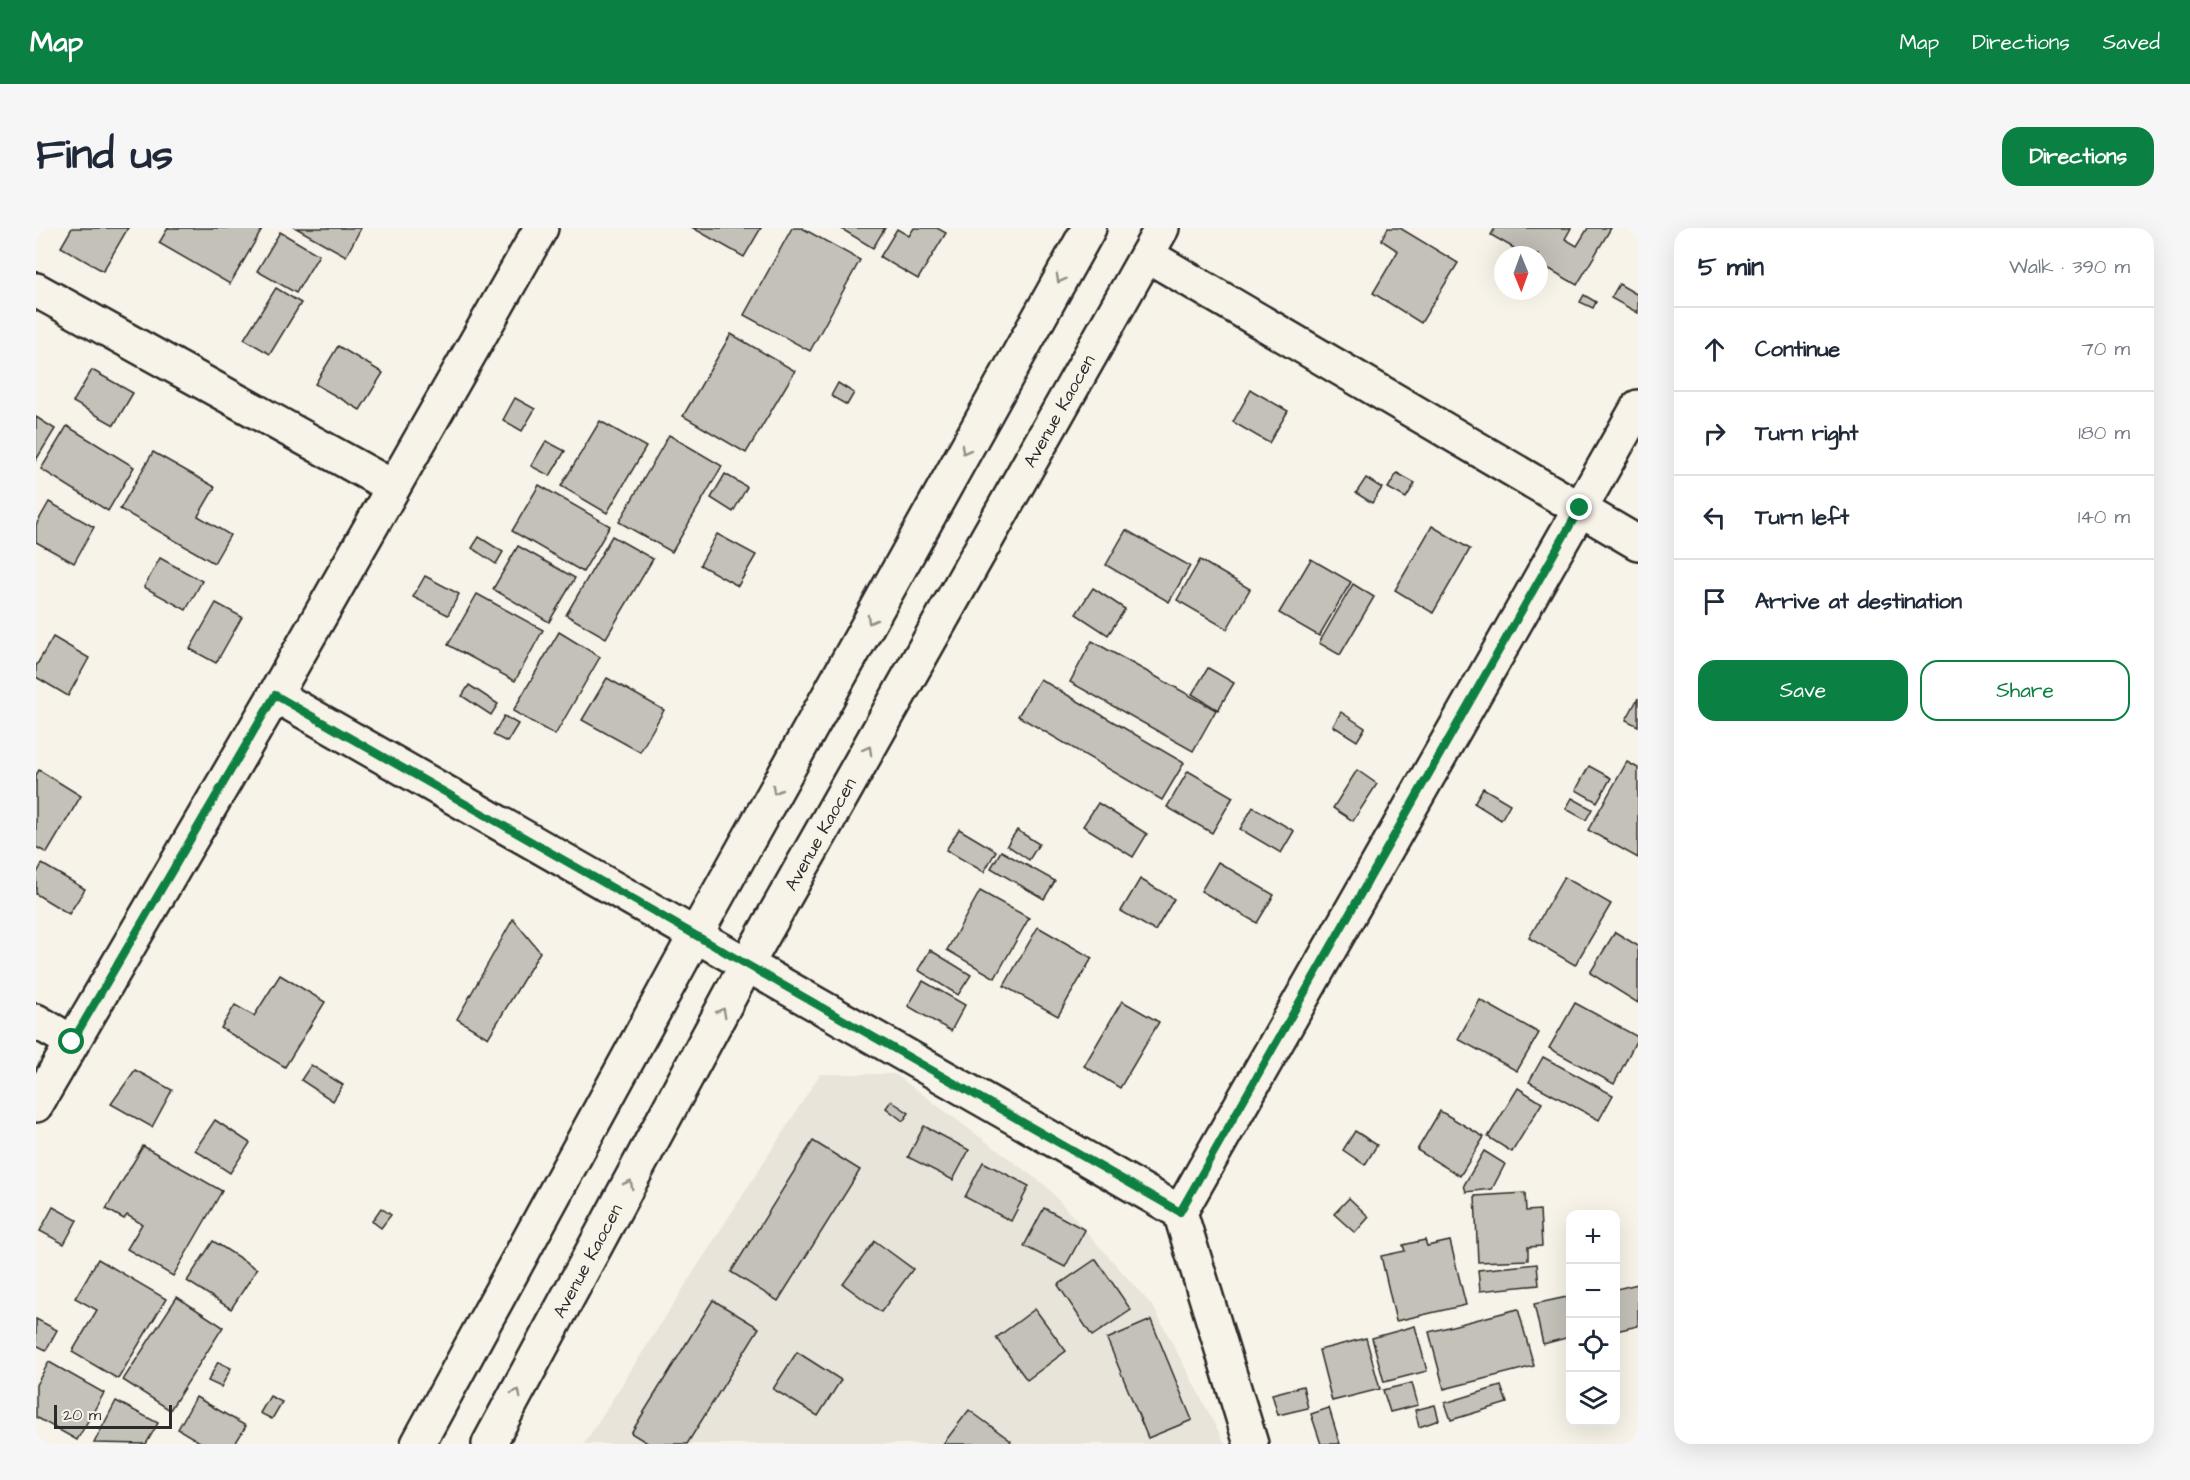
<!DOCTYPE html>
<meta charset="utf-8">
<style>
:root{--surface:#fff;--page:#f6f6f7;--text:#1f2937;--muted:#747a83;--line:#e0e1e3;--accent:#0b8043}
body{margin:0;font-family:"Architects Daughter",sans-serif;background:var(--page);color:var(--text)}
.controls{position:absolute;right:18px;bottom:18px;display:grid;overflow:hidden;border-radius:12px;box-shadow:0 6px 24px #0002}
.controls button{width:54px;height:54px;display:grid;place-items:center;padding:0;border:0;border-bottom:2px solid var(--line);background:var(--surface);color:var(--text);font:30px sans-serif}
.compass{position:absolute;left:1458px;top:18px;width:54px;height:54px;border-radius:50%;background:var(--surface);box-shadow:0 6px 24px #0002;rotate:179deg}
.scale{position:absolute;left:18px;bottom:15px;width:118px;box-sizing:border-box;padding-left:6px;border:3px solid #2b2b2b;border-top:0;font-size:16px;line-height:21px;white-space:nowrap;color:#2b2b2b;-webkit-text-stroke:4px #f7f3e8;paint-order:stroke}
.stop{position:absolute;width:18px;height:18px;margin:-14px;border:4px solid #0b8043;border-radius:50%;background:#fff}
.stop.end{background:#0b8043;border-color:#fff;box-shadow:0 2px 6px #0008}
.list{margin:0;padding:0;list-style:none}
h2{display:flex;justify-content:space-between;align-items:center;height:78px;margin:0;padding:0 24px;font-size:26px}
h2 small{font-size:20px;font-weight:400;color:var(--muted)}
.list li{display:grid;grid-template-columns:39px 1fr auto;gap:18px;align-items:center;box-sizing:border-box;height:84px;padding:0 24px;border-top:2px solid var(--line)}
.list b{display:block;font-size:22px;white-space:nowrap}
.list em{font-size:20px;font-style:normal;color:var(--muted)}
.actions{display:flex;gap:12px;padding:18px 24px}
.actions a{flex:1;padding:14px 0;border:2px solid var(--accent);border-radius:18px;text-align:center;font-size:21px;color:var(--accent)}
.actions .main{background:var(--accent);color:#fff}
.icon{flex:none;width:33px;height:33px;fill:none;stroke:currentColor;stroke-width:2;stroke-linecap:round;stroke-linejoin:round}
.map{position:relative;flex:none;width:1602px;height:1216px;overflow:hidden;border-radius:18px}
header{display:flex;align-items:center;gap:36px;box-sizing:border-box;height:84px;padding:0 30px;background:var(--accent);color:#fff}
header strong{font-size:28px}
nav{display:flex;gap:33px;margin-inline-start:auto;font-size:21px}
.intro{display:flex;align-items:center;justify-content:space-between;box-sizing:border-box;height:144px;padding:0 36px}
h1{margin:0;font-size:42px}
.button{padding:15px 27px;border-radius:18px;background:var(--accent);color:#fff;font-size:21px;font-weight:700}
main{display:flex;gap:36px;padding:0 36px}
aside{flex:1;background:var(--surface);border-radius:18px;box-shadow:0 6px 24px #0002}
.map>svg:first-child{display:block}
.built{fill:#e8e4da}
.building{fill:#c4c1b9;stroke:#2b2b2b;stroke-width:1.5}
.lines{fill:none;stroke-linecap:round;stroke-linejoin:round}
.minor-casing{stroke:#2b2b2b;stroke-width:38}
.highway-casing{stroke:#2b2b2b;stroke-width:38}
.minor{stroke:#f7f3e8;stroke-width:33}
.highway{stroke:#f7f3e8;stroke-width:33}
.oneway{stroke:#918f8a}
.route{stroke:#0b8043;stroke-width:8}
.labels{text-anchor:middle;stroke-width:6;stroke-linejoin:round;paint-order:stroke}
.street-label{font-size:18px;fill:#2b2b2b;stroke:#f7f3e8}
</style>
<header>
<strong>Map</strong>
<nav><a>Map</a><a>Directions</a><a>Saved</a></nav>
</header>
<div class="intro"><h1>Find us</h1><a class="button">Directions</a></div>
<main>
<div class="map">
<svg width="1602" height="1216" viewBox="0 0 1602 1216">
<rect width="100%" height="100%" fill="#f7f3e8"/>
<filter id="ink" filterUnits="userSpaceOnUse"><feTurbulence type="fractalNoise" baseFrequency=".0167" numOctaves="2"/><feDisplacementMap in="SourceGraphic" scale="12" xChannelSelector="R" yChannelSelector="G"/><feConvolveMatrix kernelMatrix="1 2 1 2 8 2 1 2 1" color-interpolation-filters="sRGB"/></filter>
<g filter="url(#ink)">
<polygon class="built" points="784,846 859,846 1010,958 1118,1080 1189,1216 548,1216"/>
<g class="building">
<polygon points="36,0 92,0 67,43 25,19"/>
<polygon points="132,0 227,0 194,56 123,15"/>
<polygon points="260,0 325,0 310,28"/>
<polygon points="657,0 725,0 708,29"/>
<polygon points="756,0 766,0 824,32 774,123 708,87"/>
<polygon points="804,0 849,0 837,20"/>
<polygon points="878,0 901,0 910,5 882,51 844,29 861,1 873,8"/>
<polygon points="1352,0 1364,0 1422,35 1385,95 1337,65 1362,23 1345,12"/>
<polygon points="1459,0 1535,0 1529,11 1541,18 1552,0 1575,0 1541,57 1503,35 1503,27 1490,27 1455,7"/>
<polygon points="244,4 283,27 260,65 221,43"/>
<polygon points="1583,56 1602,67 1602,85 1575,70"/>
<polygon points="240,60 265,75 234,126 208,111"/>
<polygon points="1548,67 1560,74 1557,80 1544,74"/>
<polygon points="695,106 759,143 710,225 647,188"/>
<polygon points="302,118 347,145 324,182 279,156"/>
<polygon points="56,142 97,165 78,197 37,174"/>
<polygon points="802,155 818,165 811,177 795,168"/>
<polygon points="1215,162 1252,183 1233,215 1197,194"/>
<polygon points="479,170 499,181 486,203 467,192"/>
<polygon points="0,189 19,201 0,232"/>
<polygon points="564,193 610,219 571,285 525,258"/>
<polygon points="31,198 98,239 72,283 5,241"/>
<polygon points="633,207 686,238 636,324 583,294"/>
<polygon points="510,213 529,223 514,248 495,238"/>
<polygon points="117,224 179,259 162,288 194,307 178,335 84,281"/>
<polygon points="1361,245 1379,255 1370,270 1352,260"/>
<polygon points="689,246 711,259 697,284 675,270"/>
<polygon points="1330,250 1346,260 1336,275 1320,265"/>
<polygon points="503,257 574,298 547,344 476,303"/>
<polygon points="13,274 58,299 38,335 0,314 0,297"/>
<polygon points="1396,298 1434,321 1397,385 1359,362"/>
<polygon points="1090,302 1154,338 1133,374 1070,337"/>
<polygon points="681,306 720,327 702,358 664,337"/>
<polygon points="576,308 617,331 570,410 530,387"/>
<polygon points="443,309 467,324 460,336 436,320"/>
<polygon points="482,318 539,350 513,394 457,361"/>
<polygon points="124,330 166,353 150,382 108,359"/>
<polygon points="1275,331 1315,354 1283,408 1243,385"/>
<polygon points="1164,332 1214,361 1191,401 1141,372"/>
<polygon points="389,348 423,366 412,387 377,369"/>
<polygon points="1317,356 1338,369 1304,427 1283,415"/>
<polygon points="1057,360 1089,381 1072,407 1040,386"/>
<polygon points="441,366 507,402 479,453 412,417"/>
<polygon points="180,375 206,389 180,435 154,421"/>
<polygon points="523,404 564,429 519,507 477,483"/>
<polygon points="17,409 53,430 32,468 0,449 0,438"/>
<polygon points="1056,413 1180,482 1157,523 1034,454"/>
<polygon points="1172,440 1198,455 1182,482 1156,466"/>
<polygon points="571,450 628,482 604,524 546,492"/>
<polygon points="1004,451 1148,535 1126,572 982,488"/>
<polygon points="433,457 462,476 455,487 426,468"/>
<polygon points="1602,470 1602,498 1590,492"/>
<polygon points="1305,484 1329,500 1321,513 1297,498"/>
<polygon points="468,488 482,496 471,514 457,507"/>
<polygon points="1591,534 1602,540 1602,630 1552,602"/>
<polygon points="1553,538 1575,550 1561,574 1540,562"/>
<polygon points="3,542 45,568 11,625 0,619 0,547"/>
<polygon points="1321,542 1341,556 1317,593 1297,580"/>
<polygon points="1152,543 1197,569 1176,605 1131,579"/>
<polygon points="1447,560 1474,576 1465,592 1438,575"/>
<polygon points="1536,570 1556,581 1550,592 1530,581"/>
<polygon points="1062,575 1111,606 1097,629 1047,598"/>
<polygon points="1217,579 1258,603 1245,625 1204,601"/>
<polygon points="923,601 960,623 948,644 910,622"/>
<polygon points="981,602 1003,616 993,632 971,617"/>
<polygon points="965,623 1019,653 1008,671 955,640"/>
<polygon points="1182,634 1238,667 1221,695 1165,663"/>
<polygon points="6,636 49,661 33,686 0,666 0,647"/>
<polygon points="1528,649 1575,676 1539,737 1493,710"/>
<polygon points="1104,651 1138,671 1119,703 1085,683"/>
<polygon points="944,663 993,690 959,750 911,722"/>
<polygon points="477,691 504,724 452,810 421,791"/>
<polygon points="1002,699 1056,730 1022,788 968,758"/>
<polygon points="1579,704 1602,718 1602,775 1554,745"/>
<polygon points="894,722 935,747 922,767 882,742"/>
<polygon points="244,747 289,774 249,839 185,800 199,777 218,788"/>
<polygon points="887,753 929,777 915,803 872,778"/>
<polygon points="1444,772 1503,805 1481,843 1422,811"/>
<polygon points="1086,773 1123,794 1084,860 1048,838"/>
<polygon points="1539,775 1602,809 1578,856 1513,820"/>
<polygon points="1507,829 1577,867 1563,892 1493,854"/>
<polygon points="275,837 307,857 297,873 265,852"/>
<polygon points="99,842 136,862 116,899 75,876"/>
<polygon points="1482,860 1506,875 1476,924 1452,909"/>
<polygon points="855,873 873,885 867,893 850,880"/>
<polygon points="1404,883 1448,909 1424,948 1381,922"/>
<polygon points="179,892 214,915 194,945 159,922"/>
<polygon points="888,898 933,922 917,952 872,929"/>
<polygon points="1319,903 1341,917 1329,937 1307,922"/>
<polygon points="777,913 824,942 742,1073 695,1044"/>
<polygon points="107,918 186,963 137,1048 91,1021 106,996 91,987 88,991 70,981"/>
<polygon points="1448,923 1469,936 1456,961 1430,964 1428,957"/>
<polygon points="947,934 993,958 975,993 929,969"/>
<polygon points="1489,965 1490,983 1504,982 1506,1018 1492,1019 1492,1032 1442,1034 1439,968"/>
<polygon points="1313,970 1333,989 1319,1005 1298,986"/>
<polygon points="17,979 41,992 28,1016 4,1003"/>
<polygon points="345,980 355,987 345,1000 336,993"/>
<polygon points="1008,980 1049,1002 1029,1039 988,1018"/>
<polygon points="1389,1012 1391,1018 1414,1013 1430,1077 1360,1093 1345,1028 1369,1023 1367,1017"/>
<polygon points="177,1013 221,1041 195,1081 151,1053"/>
<polygon points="839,1013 877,1041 845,1084 807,1056"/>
<polygon points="62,1031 130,1071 82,1151 36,1124 61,1082 39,1070"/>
<polygon points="1060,1031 1095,1082 1056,1108 1022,1057"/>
<polygon points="1501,1036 1503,1057 1444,1063 1442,1042"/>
<polygon points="1602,1056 1602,1098 1580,1103 1580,1061"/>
<polygon points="141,1069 187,1099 134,1182 87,1152"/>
<polygon points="1531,1069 1534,1083 1534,1109 1507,1116 1498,1076"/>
<polygon points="677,1072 723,1100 651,1216 613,1216 595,1205"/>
<polygon points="999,1081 1030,1123 991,1152 960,1110"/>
<polygon points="1482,1081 1498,1138 1408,1161 1393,1104"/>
<polygon points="0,1091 21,1102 10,1122 0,1117"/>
<polygon points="1115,1092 1156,1192 1112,1210 1071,1111"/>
<polygon points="1379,1098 1391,1143 1348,1154 1336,1110"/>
<polygon points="1330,1110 1344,1161 1296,1173 1283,1122"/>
<polygon points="761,1124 805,1152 782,1188 737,1161"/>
<polygon points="13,1134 68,1165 41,1212 0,1189 0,1157"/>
<polygon points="182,1134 195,1140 185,1159 172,1153"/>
<polygon points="1376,1155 1382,1177 1354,1184 1347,1162"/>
<polygon points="1267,1158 1272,1180 1242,1187 1236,1166"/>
<polygon points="1465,1158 1471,1175 1415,1192 1409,1175"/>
<polygon points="234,1168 246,1174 236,1191 224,1185"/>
<polygon points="160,1169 210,1198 199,1216 167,1216 142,1201"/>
<polygon points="80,1173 122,1195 110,1216 58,1215"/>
<polygon points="1399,1177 1403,1192 1383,1199 1379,1182"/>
<polygon points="1293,1180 1304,1216 1285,1216 1275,1186"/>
<polygon points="933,1182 975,1213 973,1216 907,1216"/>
</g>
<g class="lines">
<g class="minor-casing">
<g id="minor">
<polyline points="1111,27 1602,315"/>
<polyline points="0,62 357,259"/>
<polyline points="239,467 505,0"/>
<polyline points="0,793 36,814"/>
<polyline points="0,877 239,467 1144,984 1215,1216"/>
<polyline points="1144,984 1602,179"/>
</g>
</g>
<g class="highway-casing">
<g id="highway">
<polyline points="382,1216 660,706 1053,0"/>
<path id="s1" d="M 453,1216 L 711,736 L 1126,0"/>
</g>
</g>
<use href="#minor" class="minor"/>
<use href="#highway" class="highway"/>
</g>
<defs><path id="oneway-chevron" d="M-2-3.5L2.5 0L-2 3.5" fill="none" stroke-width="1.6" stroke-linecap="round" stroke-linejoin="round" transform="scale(1.5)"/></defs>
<g class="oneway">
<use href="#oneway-chevron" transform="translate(1024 51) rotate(119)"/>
<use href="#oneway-chevron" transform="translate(929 222) rotate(119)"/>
<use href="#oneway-chevron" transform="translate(835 392) rotate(119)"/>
<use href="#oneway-chevron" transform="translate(832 522) rotate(-61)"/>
<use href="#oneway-chevron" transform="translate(740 562) rotate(119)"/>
<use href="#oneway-chevron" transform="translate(686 784) rotate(-62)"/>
<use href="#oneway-chevron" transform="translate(593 956) rotate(-62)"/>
<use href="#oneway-chevron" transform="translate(481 1165) rotate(-62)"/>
</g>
</g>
<g class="lines" filter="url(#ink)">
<polyline class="route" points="36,814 239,467 1144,984 1544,280"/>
</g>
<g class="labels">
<g class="street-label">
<text dy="6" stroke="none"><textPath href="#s1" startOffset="1180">Avenue Kaocen</textPath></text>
<text dy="6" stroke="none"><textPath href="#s1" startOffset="694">Avenue Kaocen</textPath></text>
<text dy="6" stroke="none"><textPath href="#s1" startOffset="208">Avenue Kaocen</textPath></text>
</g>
</g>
</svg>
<div class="controls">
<button>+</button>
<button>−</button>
<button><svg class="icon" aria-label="locate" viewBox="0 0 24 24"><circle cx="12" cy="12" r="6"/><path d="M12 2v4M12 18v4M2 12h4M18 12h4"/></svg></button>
<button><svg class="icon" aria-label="layers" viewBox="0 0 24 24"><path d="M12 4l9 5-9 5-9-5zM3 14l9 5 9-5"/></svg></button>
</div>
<svg class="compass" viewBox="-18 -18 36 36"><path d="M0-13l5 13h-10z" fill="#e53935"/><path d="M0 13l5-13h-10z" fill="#747a83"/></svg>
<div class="scale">20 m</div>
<div class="stop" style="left:36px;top:814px"></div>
<div class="stop end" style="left:1544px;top:280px"></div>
</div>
<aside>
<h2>5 min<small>Walk · 390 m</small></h2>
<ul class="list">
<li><svg class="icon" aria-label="ahead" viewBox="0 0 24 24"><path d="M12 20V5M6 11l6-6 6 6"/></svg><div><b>Continue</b></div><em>70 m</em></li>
<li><svg class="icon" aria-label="right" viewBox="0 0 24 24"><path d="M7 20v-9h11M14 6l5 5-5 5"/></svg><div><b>Turn right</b></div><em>180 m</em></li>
<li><svg class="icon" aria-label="left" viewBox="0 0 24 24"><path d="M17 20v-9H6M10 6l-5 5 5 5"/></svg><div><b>Turn left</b></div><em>140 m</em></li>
<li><svg class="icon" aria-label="arrive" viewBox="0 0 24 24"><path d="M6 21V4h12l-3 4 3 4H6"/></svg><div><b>Arrive at destination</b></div></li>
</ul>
<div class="actions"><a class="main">Save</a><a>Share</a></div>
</aside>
</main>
